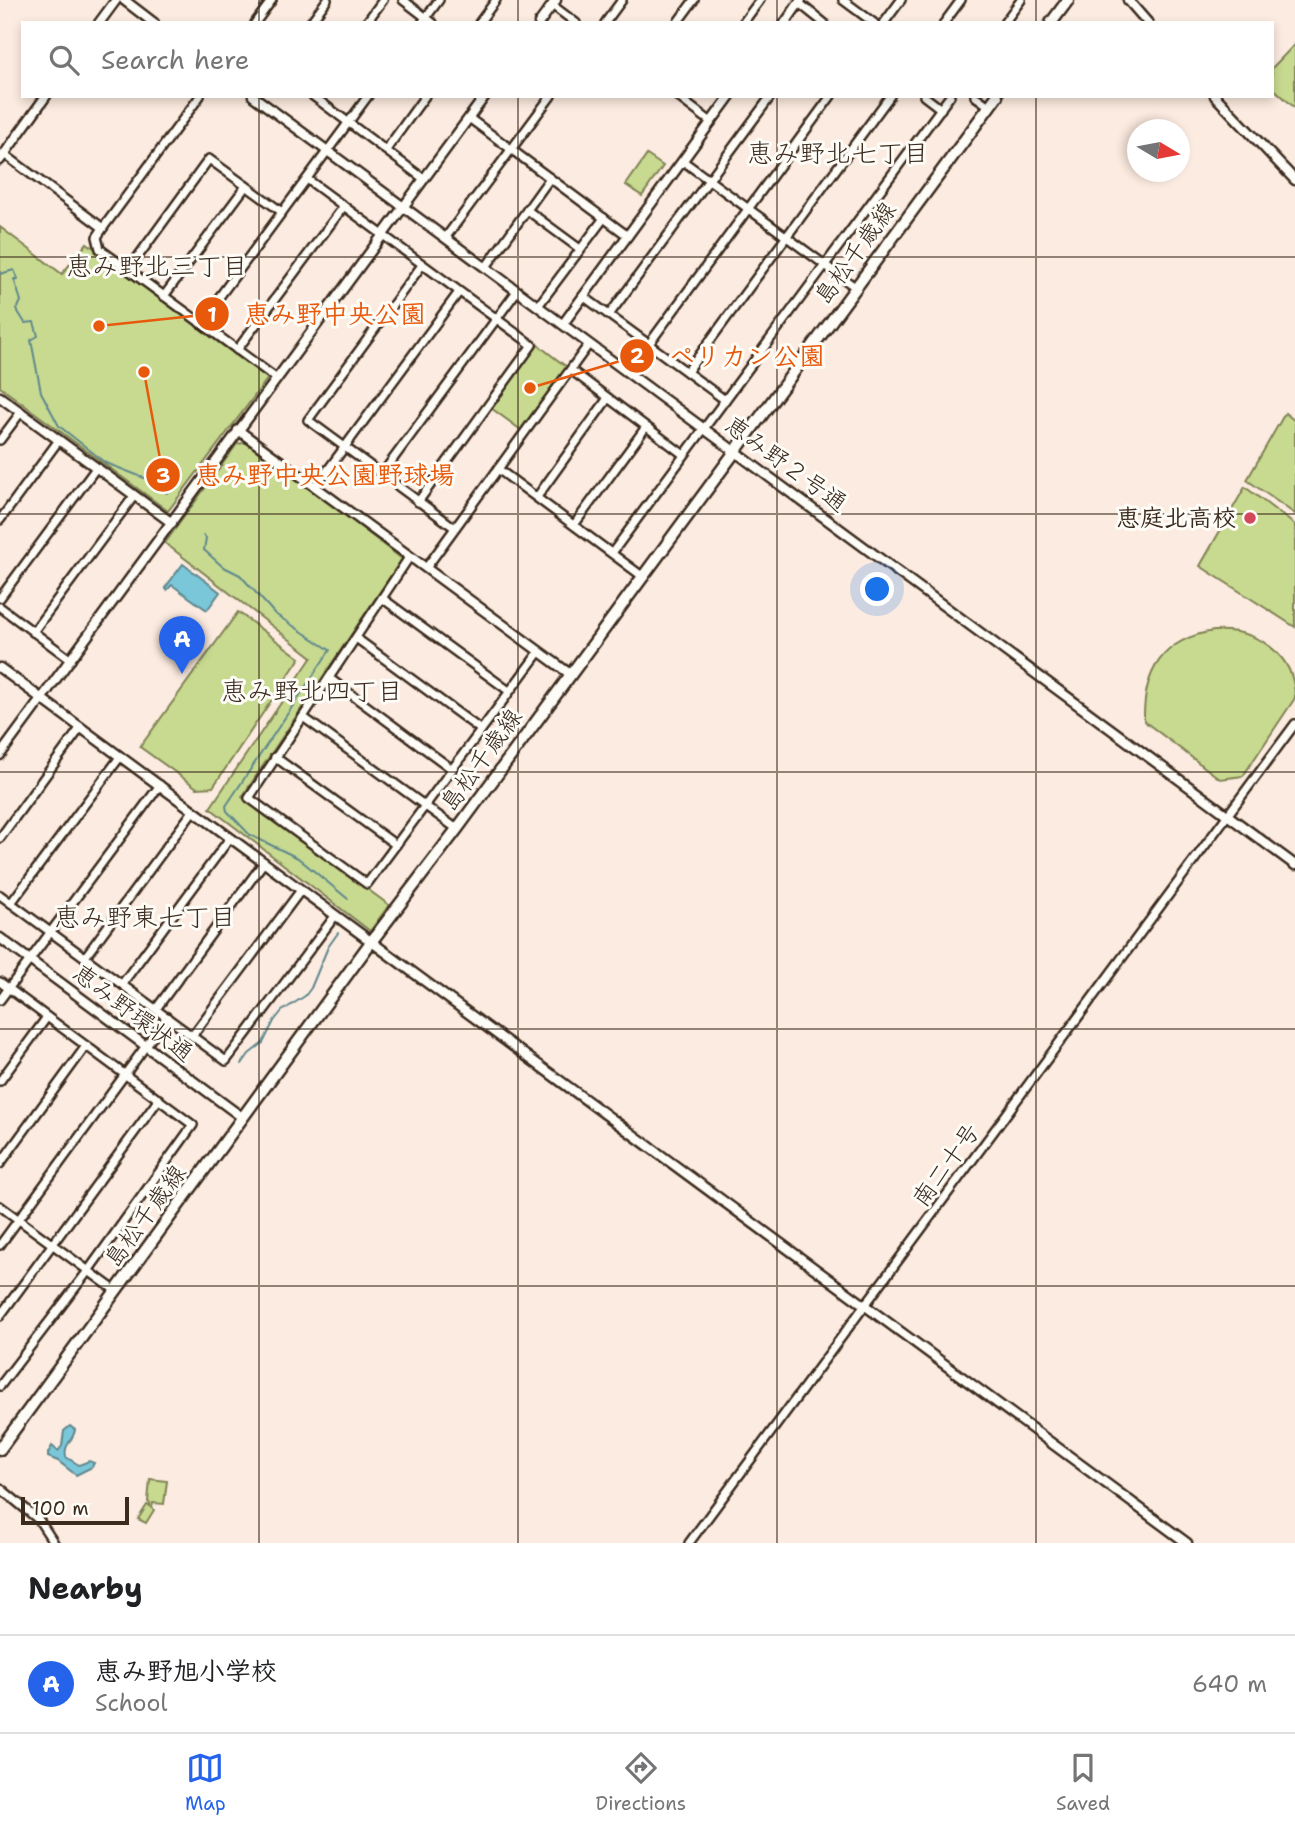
<!DOCTYPE html>
<meta charset="utf-8">
<style>
:root{--surface:#fff;--page:#f6f6f6;--text:#202124;--muted:#757577;--line:#e0e0e0;--accent:#2563eb}
body{margin:0;font-family:"Shantell Sans","Klee One",sans-serif;background:var(--page);color:var(--text)}
.compass{position:absolute;left:1127px;top:119px;width:63px;height:63px;border-radius:50%;background:var(--surface);box-shadow:0 4px 10px #0003;rotate:100deg}
.scale{position:absolute;left:21px;bottom:18px;width:108px;box-sizing:border-box;padding-left:7px;border:4px solid #3b2a1e;border-top:0;font-size:19px;line-height:24px;white-space:nowrap;color:#3b2a1e;-webkit-text-stroke:5px #fdfcf7;paint-order:stroke}
.you{position:absolute;left:878px;top:590px;width:24px;height:24px;margin:-18px;border:5px solid #fff;border-radius:50%;background:#1a73e8;box-shadow:0 0 0 10px #1a73e833}
.badge{display:grid;place-items:center;width:46px;height:46px;border-radius:50%;background:var(--accent);color:#fff;font-size:23px;font-weight:700}
.pin{position:absolute;translate:-50% -58px;filter:drop-shadow(0 2px 4px #0008)}
.pin::after{content:'';position:absolute;top:37px;width:24px;height:21px;background:inherit;clip-path:polygon(0 0,100% 0,50% 100%)}
.list{margin:0;padding:0;list-style:none}
h2{display:flex;justify-content:space-between;align-items:center;height:91px;margin:0;padding:0 28px;font-size:30px}
h2 small{font-size:23px;font-weight:400;color:var(--muted)}
.list li{display:grid;grid-template-columns:46px 1fr auto;gap:21px;align-items:center;box-sizing:border-box;height:98px;padding:0 28px;border-top:2px solid var(--line)}
.list b{display:block;font-size:26px;white-space:nowrap}
.list p{margin:0;font-size:23px;white-space:nowrap;color:var(--muted)}
.list em{font-size:23px;font-style:normal;color:var(--muted)}
.icon{flex:none;width:38px;height:38px;fill:none;stroke:currentColor;stroke-width:2;stroke-linecap:round;stroke-linejoin:round}
.map{position:relative;flex:none;width:1295px;height:1543px;overflow:hidden}
.search{position:absolute;background:var(--surface);box-shadow:0 4px 10px #0003;left:21px;right:21px;top:21px;height:77px;display:flex;align-items:center;gap:18px;box-sizing:border-box;padding:0 24px;border-radius:0px;color:var(--muted);font-size:26px}
.sheet{height:189px;background:var(--surface)}
nav{display:flex;justify-content:space-around;align-items:center;box-sizing:border-box;height:98px;border-top:2px solid var(--line);background:var(--surface);font-size:19px;color:var(--muted)}
nav a{display:grid;justify-items:center;gap:4px}
nav .on{color:var(--accent)}
.map>svg:first-child{display:block}
.green{fill:#c7da8f;stroke:#818256;stroke-width:2}
.water{fill:#7ac7d9;stroke:#61888e;stroke-width:2}
.lines{fill:none;stroke-linecap:round;stroke-linejoin:round}
.stream{stroke:#61888e;stroke-width:2}
.minor-casing{stroke:#3b2a1e;stroke-width:12}
.tertiary-casing{stroke:#3b2a1e;stroke-width:13}
.secondary-casing{stroke:#3b2a1e;stroke-width:15}
.minor{stroke:#fdfcf7;stroke-width:7}
.tertiary{stroke:#fdfcf7;stroke-width:8}
.secondary{stroke:#fdfcf7;stroke-width:10}
.grid{fill:none;stroke:#3b2a1e;stroke-width:2;stroke-opacity:0.55}
.poi-dot{fill:#d1495b;stroke:#fdfcf7;stroke-width:2.5}
.labels{text-anchor:middle;stroke-width:6;stroke-linejoin:round;paint-order:stroke}
.street-label{font-size:24px;fill:#3b2a1e;stroke:#fdfcf7}
.poi-label{font-size:24px;font-weight:bold;fill:#3b2a1e;stroke:#fdfcf7;text-anchor:end}
.neighbourhood-label{font-size:26px;fill:#3b2a1e;stroke:#fdfcf7}
.leader{fill:none;stroke:#e8590c;stroke-width:2.5}
.callout-dot{fill:#e8590c;stroke:#fdfcf7;stroke-width:2.5}
.mark-label{font-size:21px;text-anchor:middle;font-weight:bold;fill:#fff}
.callout-label{font-size:26px;text-anchor:middle;font-weight:bold;fill:#e8590c;stroke:#fdfcf7;stroke-width:6;stroke-linejoin:round;paint-order:stroke}
</style>
<div class="map">
<svg width="1295" height="1543" viewBox="0 0 1295 1543">
<rect width="100%" height="100%" fill="#fcebe0"/>
<filter id="ink" filterUnits="userSpaceOnUse"><feTurbulence type="fractalNoise" baseFrequency=".0143" numOctaves="2"/><feDisplacementMap in="SourceGraphic" scale="14" xChannelSelector="R" yChannelSelector="G"/><feConvolveMatrix kernelMatrix="1 2 1 2 8 2 1 2 1" color-interpolation-filters="sRGB"/></filter>
<g filter="url(#ink)">
<g class="green">
<polygon points="1295,44 1295,108 1272,87 1272,68"/>
<polygon points="647,155 663,166 642,196 626,185"/>
<polygon points="0,227 62,274 87,243 268,378 168,511 0,387"/>
<polygon points="538,345 568,368 521,430 491,408"/>
<polygon points="1285,413 1295,421 1295,514 1247,480"/>
<polygon points="251,442 402,559 242,797 389,905 370,931 210,808 312,657 165,543 237,444"/>
<polygon points="1245,487 1295,525 1295,627 1200,566"/>
<polygon points="238,612 300,658 213,787 197,788 140,747"/>
<path d="M 1214,631 C 1256,628 1295,654 1295,698 L 1243,776 L 1220,779 L 1144,721 C 1143,672 1162,639 1214,631 Z"/>
<polygon points="150,1479 167,1481 164,1504 153,1503 152,1508 154,1510 146,1523 138,1519 147,1505 150,1506 150,1503 148,1502"/>
</g>
<g class="water">
<polygon points="183,564 220,592 207,610 172,585 167,590 165,588"/>
<path d="M 70,1426 L 75,1430 C 73,1441 63,1445 66,1457 L 79,1465 L 89,1461 L 94,1463 L 92,1467 L 76,1475 L 58,1461 L 48,1457 L 48,1453 L 52,1446 L 58,1451 L 62,1446 L 64,1431 Z"/>
</g>
<g class="lines">
<g class="stream">
<polyline points="0,274 14,270 18,279 14,279 21,301 17,310 25,323 34,322 38,336 31,340 41,392 59,426 106,463 147,479 167,493"/>
<polyline points="203,535 206,538 204,550 222,566 240,575 275,614 330,650 226,806 227,811 250,835 298,858 348,899"/>
<polyline points="242,1064 249,1054 263,1043 274,1021 282,1011 305,996 311,988 328,947 338,933"/>
</g>
<g class="minor-casing">
<g id="minor">
<polyline points="403,0 433,23"/>
<polyline points="843,0 874,23"/>
<polyline points="799,3 824,23"/>
<polyline points="552,5 576,23"/>
<polyline points="255,23 272,0"/>
<polyline points="310,23 327,0"/>
<polyline points="366,23 383,0"/>
<polyline points="422,23 439,0"/>
<polyline points="479,23 496,0"/>
<polyline points="605,23 622,0"/>
<polyline points="677,23 694,0"/>
<polyline points="743,23 760,0"/>
<polyline points="884,23 901,0"/>
<polyline points="944,23 961,0"/>
<polyline points="1004,23 1021,0"/>
<polyline points="200,96 103,228 97,237 100,249 277,379"/>
<polyline points="313,96 424,179"/>
<polyline points="677,96 711,122"/>
<polyline points="924,96 941,109"/>
<polyline points="975,96 989,106"/>
<polyline points="469,118 628,236"/>
<polyline points="386,150 425,96"/>
<polyline points="4,154 103,228"/>
<polyline points="683,161 855,287"/>
<polyline points="307,179 532,345 418,502"/>
<polyline points="527,210 580,249"/>
<polyline points="446,237 551,96"/>
<polyline points="422,265 308,420 455,528"/>
<polyline points="486,267 550,178"/>
<polyline points="129,269 209,159 282,212"/>
<polyline points="164,296 246,186"/>
<polyline points="583,296 725,400"/>
<polyline points="538,306 604,218"/>
<polyline points="609,315 771,96"/>
<polyline points="200,323 368,96"/>
<polyline points="649,344 831,96"/>
<polyline points="237,350 344,206"/>
<polyline points="571,370 684,455"/>
<polyline points="687,372 890,96"/>
<polyline points="0,440 21,412"/>
<polyline points="498,469 642,576"/>
<polyline points="382,474 517,291"/>
<polyline points="316,486 459,292"/>
<polyline points="537,497 608,398"/>
<polyline points="0,520 59,440"/>
<polyline points="574,525 646,427"/>
<polyline points="612,553 950,96"/>
<polyline points="410,556 249,798 367,884 539,652"/>
<polyline points="426,568 589,344"/>
<polyline points="0,598 96,468"/>
<polyline points="382,598 509,691"/>
<polyline points="0,607 71,660"/>
<polyline points="33,632 134,496"/>
<polyline points="356,638 481,730"/>
<polyline points="329,678 452,769"/>
<polyline points="303,717 457,829"/>
<polyline points="275,757 396,845"/>
<polyline points="0,838 81,727"/>
<polyline points="0,895 226,1061 335,916"/>
<polyline points="11,903 120,757"/>
<polyline points="85,957 193,811"/>
<polyline points="0,982 193,1125 88,1271 0,1386"/>
<polyline points="122,984 230,838"/>
<polyline points="0,1000 160,785"/>
<polyline points="156,1009 264,862"/>
<polyline points="192,1036 301,890"/>
<polyline points="0,1081 47,1017"/>
<polyline points="0,1164 86,1046"/>
<polyline points="0,1206 116,1291"/>
<polyline points="0,1245 167,1017"/>
<polyline points="0,1316 159,1099"/>
<polyline points="0,1488 39,1520 54,1543"/>
<polyline points="689,1543 1295,724"/>
</g>
</g>
<g class="tertiary-casing">
<g id="tertiary">
<polyline points="124,0 154,23"/>
<polyline points="1128,0 1148,23"/>
<polyline points="99,23 116,0"/>
<polyline points="539,23 556,0"/>
<polyline points="785,23 801,0"/>
<polyline points="253,96 1295,865"/>
<polyline points="1215,96 1295,180"/>
<polyline points="0,160 46,96"/>
<polyline points="563,324 730,96"/>
<polyline points="0,397 172,523"/>
<polyline points="238,430 570,674"/>
<polyline points="0,668 1187,1543"/>
<polyline points="0,755 485,96"/>
<polyline points="0,938 243,1118"/>
</g>
</g>
<g class="secondary-casing">
<g id="secondary">
<polyline points="1051,23 1068,0"/>
<polyline points="0,1449 371,942 457,829 997,96"/>
</g>
</g>
<use href="#minor" class="minor"/>
<use href="#tertiary" class="tertiary"/>
<use href="#secondary" class="secondary"/>
</g>
</g>
<path class="grid" d="M 259,0 L 259,23M 518,0 L 518,23M 777,0 L 777,23M 1036,0 L 1036,23M 259,96 L 259,1543M 518,96 L 518,1543M 777,96 L 777,1543M 1036,96 L 1036,1543M 0,257 L 1295,257M 0,514 L 1295,514M 0,772 L 1295,772M 0,1029 L 1295,1029M 0,1286 L 1295,1286"/>
<circle class="poi-dot" cx="1250" cy="518" r="7"/>
<g class="labels">
<g class="street-label">
<text transform="translate(855 253) rotate(-54)" y="8">島松千歳線</text>
<text transform="translate(786 464) rotate(36)" y="8">恵み野２号通</text>
<text transform="translate(481 760) rotate(-54)" y="8">島松千歳線</text>
<text transform="translate(133 1013) rotate(37)" y="8">恵み野環状通</text>
<text transform="translate(946 1165) rotate(-54)" y="8">南二十号</text>
<text transform="translate(145 1216) rotate(-54)" y="8">島松千歳線</text>
</g>
<g class="poi-label">
<text x="1236" y="526">恵庭北高校</text>
</g>
<g class="neighbourhood-label">
<text x="838" y="162">恵み野北七丁目</text>
<text x="157" y="275">恵み野北三丁目</text>
<text x="312" y="700">恵み野北四丁目</text>
<text x="145" y="926">恵み野東七丁目</text>
</g>
</g>
<path class="leader" d="M99 326L212 314M530 388L637 356M144 372L163 475"/>
<g class="callout-dot">
<circle cx="99" cy="326" r="7"/>
<circle cx="530" cy="388" r="7"/>
<circle cx="144" cy="372" r="7"/>
<circle cx="212" cy="314" r="18"/>
<circle cx="637" cy="356" r="18"/>
<circle cx="163" cy="475" r="18"/>
</g>
<g class="mark-label">
<text x="212" y="322">1</text>
<text x="637" y="363">2</text>
<text x="163" y="483">3</text>
</g>
<g class="callout-label">
<text x="335" y="323">恵み野中央公園</text>
<text x="747" y="365">ペリカン公園</text>
<text x="325" y="484">恵み野中央公園野球場</text>
</g>
</svg>
<svg class="compass" viewBox="-18 -18 36 36"><path d="M0-13l5 13h-10z" fill="#e53935"/><path d="M0 13l5-13h-10z" fill="#757577"/></svg>
<div class="scale">100 m</div>
<div class="you"></div>
<div class="pin badge" style="left:182px;top:674px">A</div>
<div class="search"><svg class="icon" aria-label="search" viewBox="0 0 24 24"><circle cx="10" cy="10" r="6"/><path d="M15 15l6 6"/></svg>Search here</div>
</div>
<section class="sheet">
<h2>Nearby<small></small></h2>
<ul class="list">
<li><span class="badge">A</span><div><b>恵み野旭小学校</b><p>School</p></div><em>640 m</em></li>
</ul>
</section>
<nav>
<a class="on"><svg class="icon" aria-label="map" viewBox="0 0 24 24"><path d="M3 6l6-2 6 2 6-2v14l-6 2-6-2-6 2zM9 4v14M15 6v14"/></svg>Map</a>
<a><svg class="icon" aria-label="directions" viewBox="0 0 24 24"><path d="M12 3l9 9-9 9-9-9zM9 14v-3h6M13 9l2 2-2 2"/></svg>Directions</a>
<a><svg class="icon" aria-label="saved" viewBox="0 0 24 24"><path d="M7 4h10v16l-5-4-5 4z"/></svg>Saved</a>
</nav>
